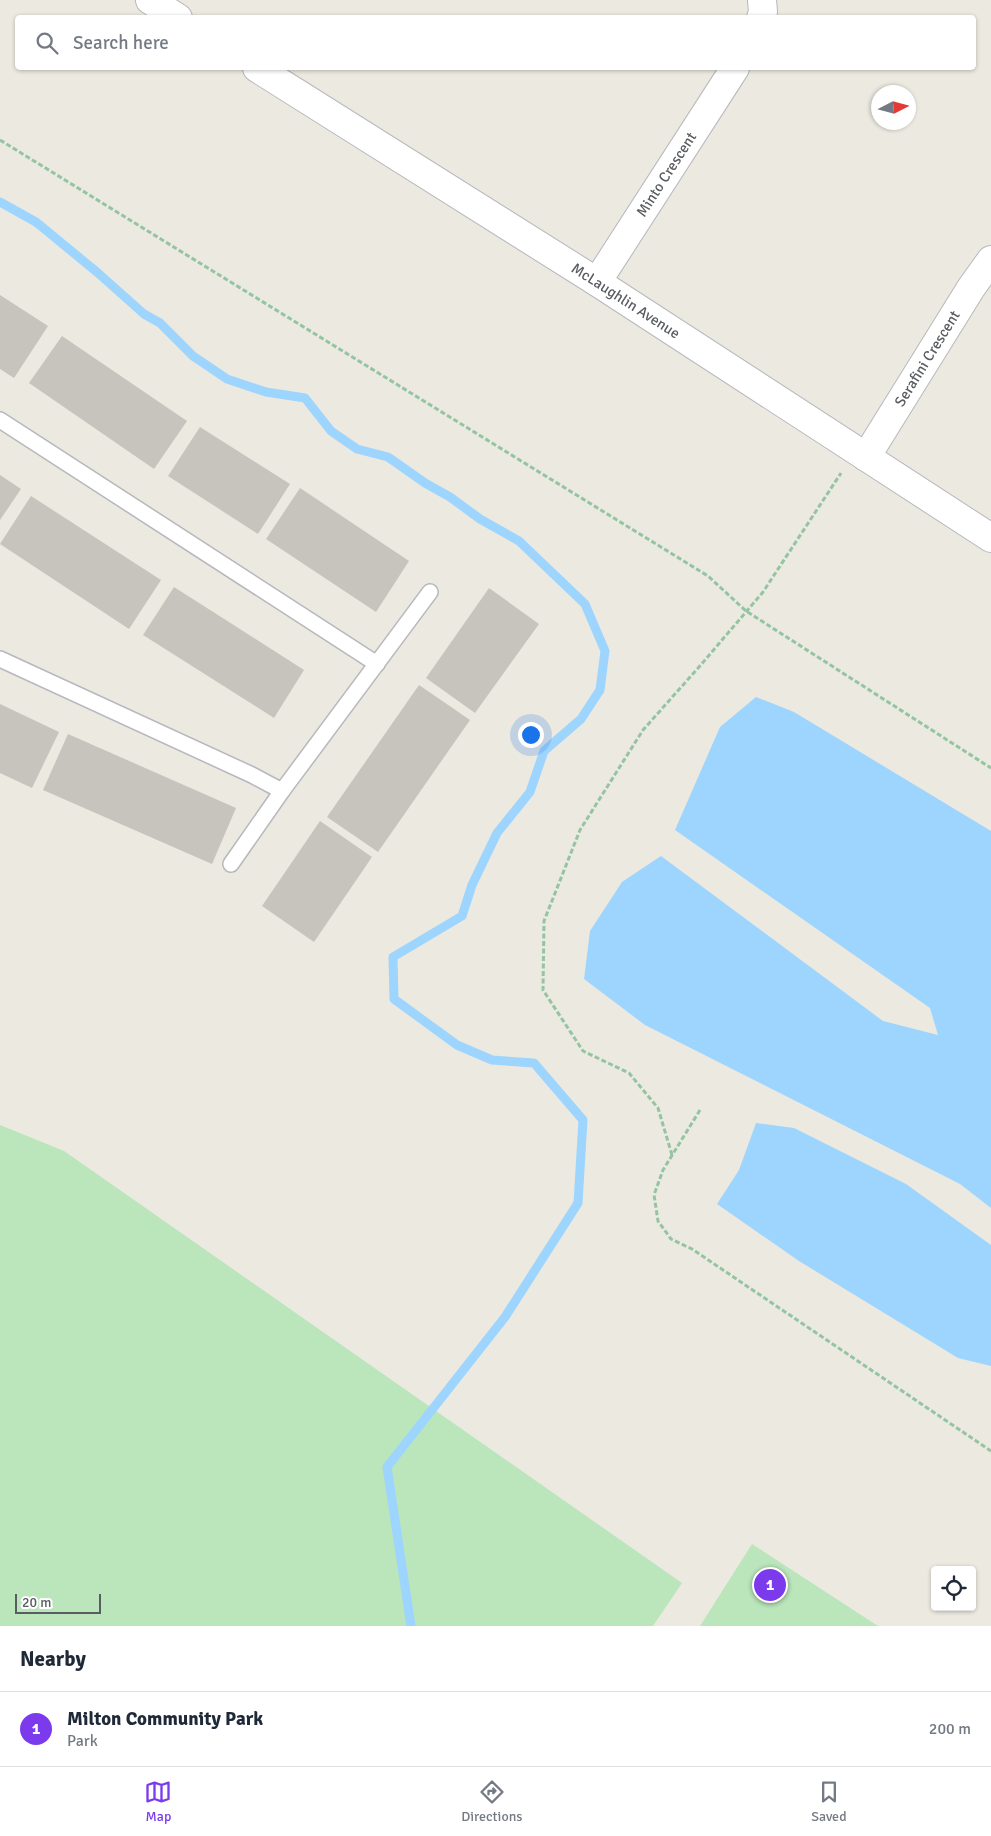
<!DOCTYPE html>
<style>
:root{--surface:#fff;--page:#f2f2f3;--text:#1f2937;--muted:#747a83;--line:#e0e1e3;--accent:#7c3aed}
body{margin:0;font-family:Signika,sans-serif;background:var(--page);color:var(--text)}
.controls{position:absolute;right:15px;bottom:15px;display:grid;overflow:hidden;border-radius:5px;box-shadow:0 1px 4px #0004}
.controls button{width:45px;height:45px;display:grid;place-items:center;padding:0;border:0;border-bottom:1px solid var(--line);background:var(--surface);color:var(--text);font:25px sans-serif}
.compass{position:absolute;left:871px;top:85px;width:45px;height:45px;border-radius:50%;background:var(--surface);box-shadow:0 1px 4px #0004;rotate:84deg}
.scale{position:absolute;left:15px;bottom:12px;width:86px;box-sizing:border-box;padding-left:5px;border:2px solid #595c61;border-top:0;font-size:14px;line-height:18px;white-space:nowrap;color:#595c61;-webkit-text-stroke:4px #fff;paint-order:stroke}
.you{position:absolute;left:530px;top:734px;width:18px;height:18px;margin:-12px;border:4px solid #fff;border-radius:50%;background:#1a73e8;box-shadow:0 0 0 8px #1a73e833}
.badge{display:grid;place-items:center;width:32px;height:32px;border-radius:50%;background:var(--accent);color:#fff;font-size:16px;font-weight:700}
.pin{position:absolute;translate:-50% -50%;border:2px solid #fff;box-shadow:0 1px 5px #0006}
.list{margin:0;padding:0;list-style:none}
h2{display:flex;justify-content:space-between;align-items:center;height:65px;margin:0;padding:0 20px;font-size:21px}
h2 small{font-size:16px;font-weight:400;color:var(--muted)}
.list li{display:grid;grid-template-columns:32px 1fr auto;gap:15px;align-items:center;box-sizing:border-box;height:75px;padding:0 20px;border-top:1px solid var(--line)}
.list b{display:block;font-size:19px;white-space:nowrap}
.list p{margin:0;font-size:16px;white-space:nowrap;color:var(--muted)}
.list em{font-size:16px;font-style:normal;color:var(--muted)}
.icon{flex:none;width:28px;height:28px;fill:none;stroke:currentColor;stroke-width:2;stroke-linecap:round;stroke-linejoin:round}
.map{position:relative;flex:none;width:991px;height:1626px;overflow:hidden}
.search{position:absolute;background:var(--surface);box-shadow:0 1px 4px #0004;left:15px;right:15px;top:15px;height:55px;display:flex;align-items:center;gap:12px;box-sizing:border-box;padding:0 18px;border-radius:5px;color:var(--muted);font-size:19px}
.sheet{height:140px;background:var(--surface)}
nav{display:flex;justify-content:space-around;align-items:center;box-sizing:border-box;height:70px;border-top:1px solid var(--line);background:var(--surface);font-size:14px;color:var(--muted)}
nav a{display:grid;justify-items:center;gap:2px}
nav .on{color:var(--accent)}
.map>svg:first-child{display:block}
.green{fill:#bbe5bb}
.water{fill:#9dd5ff}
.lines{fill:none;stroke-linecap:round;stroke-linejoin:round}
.stream{stroke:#9dd5ff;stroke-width:9}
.building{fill:#c7c4bd}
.service-casing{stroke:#b6b8bd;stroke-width:18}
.minor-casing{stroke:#b6b8bd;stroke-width:30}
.tertiary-casing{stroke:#b6b8bd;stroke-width:30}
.path{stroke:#94c5a2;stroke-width:3;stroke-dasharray:5 2.5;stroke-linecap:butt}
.service{stroke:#fff;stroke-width:15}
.minor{stroke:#fff;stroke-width:28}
.tertiary{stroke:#fff;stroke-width:28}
.labels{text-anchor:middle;stroke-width:4;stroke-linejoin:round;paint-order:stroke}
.street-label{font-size:15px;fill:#595c61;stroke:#fff}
</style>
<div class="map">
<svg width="991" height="1626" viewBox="0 0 991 1626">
<rect width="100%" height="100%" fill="#ece9e0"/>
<g class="green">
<polygon points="0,1125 64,1151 682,1583 653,1626 0,1626"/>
<polygon points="752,1544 878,1626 700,1626"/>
</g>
<g class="water">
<polygon points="756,697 794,712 991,831 991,1208 960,1184 645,1025 584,979 590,931 622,882 661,856 883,1021 938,1035 930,1008 675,830 720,727"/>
<polygon points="756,1123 794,1128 906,1184 991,1245 991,1366 958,1358 799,1261 717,1204 739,1170"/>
</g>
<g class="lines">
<polyline class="stream" points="0,202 36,222 98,273 144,314 160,323 193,356 227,379 266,392 305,398 331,431 357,449 388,457 425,483 450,497 480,519 519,541 585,604 605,651 600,690 581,719 544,751 530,792 497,833 472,885 462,916 393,957 394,999 457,1045 492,1060 534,1063 583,1120 578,1203 505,1317 387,1467 411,1626"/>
</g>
<g class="building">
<polygon points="0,295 48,326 14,378 0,369"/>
<polygon points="62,336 187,421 154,469 29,383"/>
<polygon points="200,427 290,484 258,534 168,476"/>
<polygon points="0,475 21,489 0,520"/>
<polygon points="300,488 409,561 376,612 266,539"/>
<polygon points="31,496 161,580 129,629 0,544"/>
<polygon points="174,587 304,670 274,718 143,635"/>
<polygon points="489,588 539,624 475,713 426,678"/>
<polygon points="419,685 470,720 378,852 327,817"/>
<polygon points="0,704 59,732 32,788 0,773"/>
<polygon points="68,734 236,808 212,864 43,790"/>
<polygon points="320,821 372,857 314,942 262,906"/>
</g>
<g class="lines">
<g class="service-casing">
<g id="service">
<polyline points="0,420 377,664"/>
<polyline points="0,659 252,775 282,791"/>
<polyline points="231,864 282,791 430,592"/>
</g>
</g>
<g class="minor-casing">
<g id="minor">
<polyline points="761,18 763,12 762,0"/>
<path id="s1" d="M 597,282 L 735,68"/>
<path id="s2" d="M 866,457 L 971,288 L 991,260"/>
</g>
</g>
<g class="tertiary-casing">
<g id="tertiary">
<polyline points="150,0 178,18"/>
<path id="s3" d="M 257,68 L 597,282 L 991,538"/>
</g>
</g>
<g class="path">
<polyline points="0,140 708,576 746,611 991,768"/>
<polyline points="700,1110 663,1170 654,1195 658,1221 671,1239 692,1249 991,1451"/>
<polyline points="672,1155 658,1108 629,1073 583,1051 543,990 544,921 580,830 643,730 699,667 763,592 841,473"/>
</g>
<use href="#service" class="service"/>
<use href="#minor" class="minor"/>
<use href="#tertiary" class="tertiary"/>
</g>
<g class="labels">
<g class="street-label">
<text dy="5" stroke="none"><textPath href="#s1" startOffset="128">Minto Crescent</textPath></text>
<text dy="5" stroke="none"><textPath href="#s3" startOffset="436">McLaughlin Avenue</textPath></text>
<text dy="5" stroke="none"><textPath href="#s2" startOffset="116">Serafini Crescent</textPath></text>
</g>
</g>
</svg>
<div class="controls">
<button><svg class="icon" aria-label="locate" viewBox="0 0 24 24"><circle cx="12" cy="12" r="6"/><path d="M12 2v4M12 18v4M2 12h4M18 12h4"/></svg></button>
</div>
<svg class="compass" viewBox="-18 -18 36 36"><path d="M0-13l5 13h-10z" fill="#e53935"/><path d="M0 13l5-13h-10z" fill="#747a83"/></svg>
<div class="scale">20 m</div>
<div class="you"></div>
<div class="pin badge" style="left:770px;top:1585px">1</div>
<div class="search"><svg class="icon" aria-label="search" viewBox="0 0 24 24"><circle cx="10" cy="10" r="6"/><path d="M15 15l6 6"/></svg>Search here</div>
</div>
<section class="sheet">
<h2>Nearby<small></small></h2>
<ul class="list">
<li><span class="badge">1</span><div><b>Milton Community Park</b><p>Park</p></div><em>200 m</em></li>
</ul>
</section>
<nav>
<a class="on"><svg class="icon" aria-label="map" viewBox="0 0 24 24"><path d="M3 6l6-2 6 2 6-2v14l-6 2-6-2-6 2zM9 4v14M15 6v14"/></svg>Map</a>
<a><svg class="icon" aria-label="directions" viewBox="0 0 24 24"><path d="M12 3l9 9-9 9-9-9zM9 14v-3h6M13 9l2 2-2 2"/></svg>Directions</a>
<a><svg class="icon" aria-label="saved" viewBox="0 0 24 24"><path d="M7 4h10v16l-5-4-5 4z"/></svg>Saved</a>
</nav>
